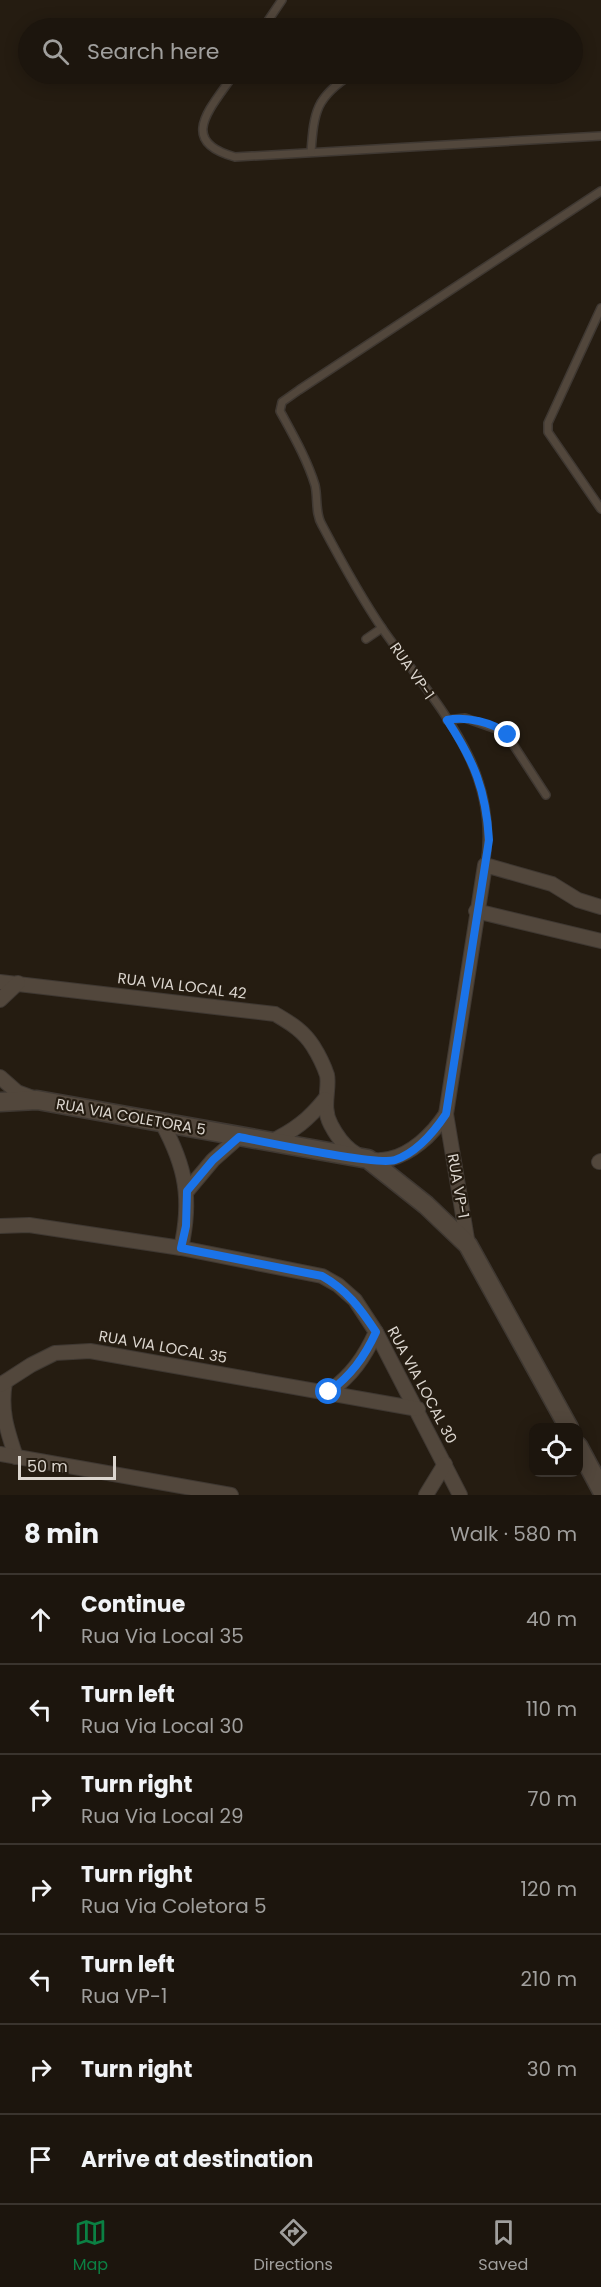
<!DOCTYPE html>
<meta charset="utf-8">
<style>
:root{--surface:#1c150d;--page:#29221b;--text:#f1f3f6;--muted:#a09f9d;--line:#3a342e;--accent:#0b8043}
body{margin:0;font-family:Poppins,sans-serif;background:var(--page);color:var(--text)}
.controls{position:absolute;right:18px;bottom:18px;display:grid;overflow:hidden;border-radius:12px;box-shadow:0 3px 15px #0003}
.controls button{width:54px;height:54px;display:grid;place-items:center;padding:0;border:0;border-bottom:2px solid var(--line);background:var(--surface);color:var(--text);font:30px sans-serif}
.scale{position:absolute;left:18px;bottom:15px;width:98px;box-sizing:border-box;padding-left:6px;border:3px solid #dcd6cf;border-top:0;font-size:16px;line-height:21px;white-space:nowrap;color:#dcd6cf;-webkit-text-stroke:4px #251c11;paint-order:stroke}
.stop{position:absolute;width:18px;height:18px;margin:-14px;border:4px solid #1a73e8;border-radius:50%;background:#fff}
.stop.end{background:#1a73e8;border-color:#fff;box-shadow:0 2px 6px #0008}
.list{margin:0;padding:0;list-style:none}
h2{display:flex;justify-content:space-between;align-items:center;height:78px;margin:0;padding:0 24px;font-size:26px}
h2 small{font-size:20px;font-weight:400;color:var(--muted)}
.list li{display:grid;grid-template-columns:39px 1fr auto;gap:18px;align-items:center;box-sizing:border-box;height:90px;padding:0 24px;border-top:2px solid var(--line)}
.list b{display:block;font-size:22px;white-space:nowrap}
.list p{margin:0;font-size:20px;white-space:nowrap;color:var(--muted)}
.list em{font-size:20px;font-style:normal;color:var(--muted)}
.icon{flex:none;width:33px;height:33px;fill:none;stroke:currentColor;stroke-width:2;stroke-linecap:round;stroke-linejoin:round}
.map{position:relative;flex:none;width:601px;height:1495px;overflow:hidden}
.search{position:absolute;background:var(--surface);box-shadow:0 3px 15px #0003;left:18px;right:18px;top:18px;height:66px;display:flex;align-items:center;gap:15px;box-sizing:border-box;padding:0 21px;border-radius:33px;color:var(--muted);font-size:22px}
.sheet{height:708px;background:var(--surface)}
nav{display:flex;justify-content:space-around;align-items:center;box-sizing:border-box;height:84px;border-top:2px solid var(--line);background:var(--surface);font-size:16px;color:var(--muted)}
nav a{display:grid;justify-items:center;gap:3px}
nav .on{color:var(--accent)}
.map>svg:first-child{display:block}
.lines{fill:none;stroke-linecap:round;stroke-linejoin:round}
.lane-casing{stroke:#3f3832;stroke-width:10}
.street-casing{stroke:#3f3832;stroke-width:16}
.secondary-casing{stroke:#3f3832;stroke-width:21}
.lane{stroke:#52473c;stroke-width:7}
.street{stroke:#52473c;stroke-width:14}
.secondary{stroke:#52473c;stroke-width:18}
.route{stroke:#1a73e8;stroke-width:8}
.labels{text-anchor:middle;stroke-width:4.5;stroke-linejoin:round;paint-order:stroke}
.street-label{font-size:15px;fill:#dcd6cf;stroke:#251c11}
</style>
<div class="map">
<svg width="601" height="1495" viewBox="0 0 601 1495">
<rect width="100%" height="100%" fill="#251c11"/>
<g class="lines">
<g class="lane-casing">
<g id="lane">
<polyline points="263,28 282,0"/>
<path d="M 469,28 C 482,24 496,19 509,28"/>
<path d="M 234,74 C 212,107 176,141 235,157 L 601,136"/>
<path d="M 311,152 C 314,111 316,97 352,74"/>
<polyline points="601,308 548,423 548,432 601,509"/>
<polyline points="366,639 382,628"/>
<polyline points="447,720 465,718 505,732 546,795"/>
<path d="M 485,865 C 501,768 436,705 384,631 C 361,598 341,561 322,525 C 315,514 318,498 315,485 C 307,459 293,435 280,411 L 282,402 L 299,390 L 601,191"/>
</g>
</g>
<g class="street-casing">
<g id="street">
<polyline points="476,911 601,941"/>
<path d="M 0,982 L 275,1014 C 290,1023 303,1030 313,1046 C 318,1054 324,1066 327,1075 C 330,1089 321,1107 331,1125 C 363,1186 417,1158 446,1114"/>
<polyline points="0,1000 18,983"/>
<polyline points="0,1077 17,1092 33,1098"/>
<path d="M 162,1123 C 186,1167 192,1199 181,1248"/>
<path d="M 270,1142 C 294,1131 309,1119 325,1099"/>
<polyline points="599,1162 601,1161"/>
<polyline points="187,1191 213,1160 239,1137"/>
<polyline points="0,1226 29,1225 181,1248 322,1276 338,1285 355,1300 376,1332 460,1495"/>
<polyline points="468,1245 446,1114 485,865 552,884 578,900 601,907"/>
<path d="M 5,1382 C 0,1410 7,1430 16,1457"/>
<polyline points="0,1385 31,1365 55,1353 90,1351 418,1409"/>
<path d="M 329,1392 C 352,1375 364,1358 376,1332"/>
<polyline points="0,1454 231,1495"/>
<polyline points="426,1495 445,1464"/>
</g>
</g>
<g class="secondary-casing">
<g id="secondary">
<polyline points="0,1102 37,1100 368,1159 426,1205 468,1245 569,1428"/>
<polyline points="578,1446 601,1489"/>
</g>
</g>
<use href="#lane" class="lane"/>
<use href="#street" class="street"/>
<use href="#secondary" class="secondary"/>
</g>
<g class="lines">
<path class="route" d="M 329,1392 C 351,1375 364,1358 376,1332 C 360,1308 347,1290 322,1276 L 181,1248 L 186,1226 L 187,1191 L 213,1160 L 239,1137 C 265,1142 377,1166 395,1160 C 418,1152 434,1132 446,1114 L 489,840 C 486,790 474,761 447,720 C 465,716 494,722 508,735"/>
</g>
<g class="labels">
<g class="street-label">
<text transform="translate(412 671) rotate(55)" y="5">RUA VP-1</text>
<text transform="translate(182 986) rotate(7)" y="5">RUA VIA LOCAL 42</text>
<text transform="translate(131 1117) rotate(10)" y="5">RUA VIA COLETORA 5</text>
<text transform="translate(458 1186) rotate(80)" y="5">RUA VP-1</text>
<text transform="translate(163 1347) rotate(10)" y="5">RUA VIA LOCAL 35</text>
<text transform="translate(422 1385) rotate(62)" y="5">RUA VIA LOCAL 30</text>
</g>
</g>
</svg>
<div class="controls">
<button><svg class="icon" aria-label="locate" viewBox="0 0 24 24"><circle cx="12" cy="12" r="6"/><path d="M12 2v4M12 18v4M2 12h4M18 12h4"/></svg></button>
</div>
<div class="scale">50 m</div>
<div class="stop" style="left:329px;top:1392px"></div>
<div class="stop end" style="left:508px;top:735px"></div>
<div class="search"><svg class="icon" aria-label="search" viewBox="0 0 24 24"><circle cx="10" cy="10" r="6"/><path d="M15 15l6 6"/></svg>Search here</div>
</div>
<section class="sheet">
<h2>8 min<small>Walk · 580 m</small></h2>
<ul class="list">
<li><svg class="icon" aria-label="ahead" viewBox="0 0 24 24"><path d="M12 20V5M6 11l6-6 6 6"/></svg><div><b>Continue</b><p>Rua Via Local 35</p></div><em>40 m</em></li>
<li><svg class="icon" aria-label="left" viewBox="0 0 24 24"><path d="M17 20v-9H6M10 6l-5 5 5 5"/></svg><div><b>Turn left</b><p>Rua Via Local 30</p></div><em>110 m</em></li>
<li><svg class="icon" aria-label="right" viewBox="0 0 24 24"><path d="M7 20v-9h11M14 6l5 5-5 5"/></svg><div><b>Turn right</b><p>Rua Via Local 29</p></div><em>70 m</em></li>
<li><svg class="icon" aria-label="right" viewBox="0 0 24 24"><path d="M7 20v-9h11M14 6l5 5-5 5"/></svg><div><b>Turn right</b><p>Rua Via Coletora 5</p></div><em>120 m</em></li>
<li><svg class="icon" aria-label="left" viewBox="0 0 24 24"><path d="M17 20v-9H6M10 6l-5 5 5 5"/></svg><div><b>Turn left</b><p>Rua VP-1</p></div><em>210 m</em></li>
<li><svg class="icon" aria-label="right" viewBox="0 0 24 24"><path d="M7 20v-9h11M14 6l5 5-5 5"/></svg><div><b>Turn right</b></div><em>30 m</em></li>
<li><svg class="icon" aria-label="arrive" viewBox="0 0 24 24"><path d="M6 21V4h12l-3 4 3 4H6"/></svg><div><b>Arrive at destination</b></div></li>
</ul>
</section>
<nav>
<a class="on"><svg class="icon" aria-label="map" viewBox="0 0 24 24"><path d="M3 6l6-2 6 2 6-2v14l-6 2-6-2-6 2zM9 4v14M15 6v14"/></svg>Map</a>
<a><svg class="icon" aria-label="directions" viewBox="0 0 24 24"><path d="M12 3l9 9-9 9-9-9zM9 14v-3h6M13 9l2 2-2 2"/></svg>Directions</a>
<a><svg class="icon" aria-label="saved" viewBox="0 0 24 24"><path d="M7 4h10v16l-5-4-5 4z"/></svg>Saved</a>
</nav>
